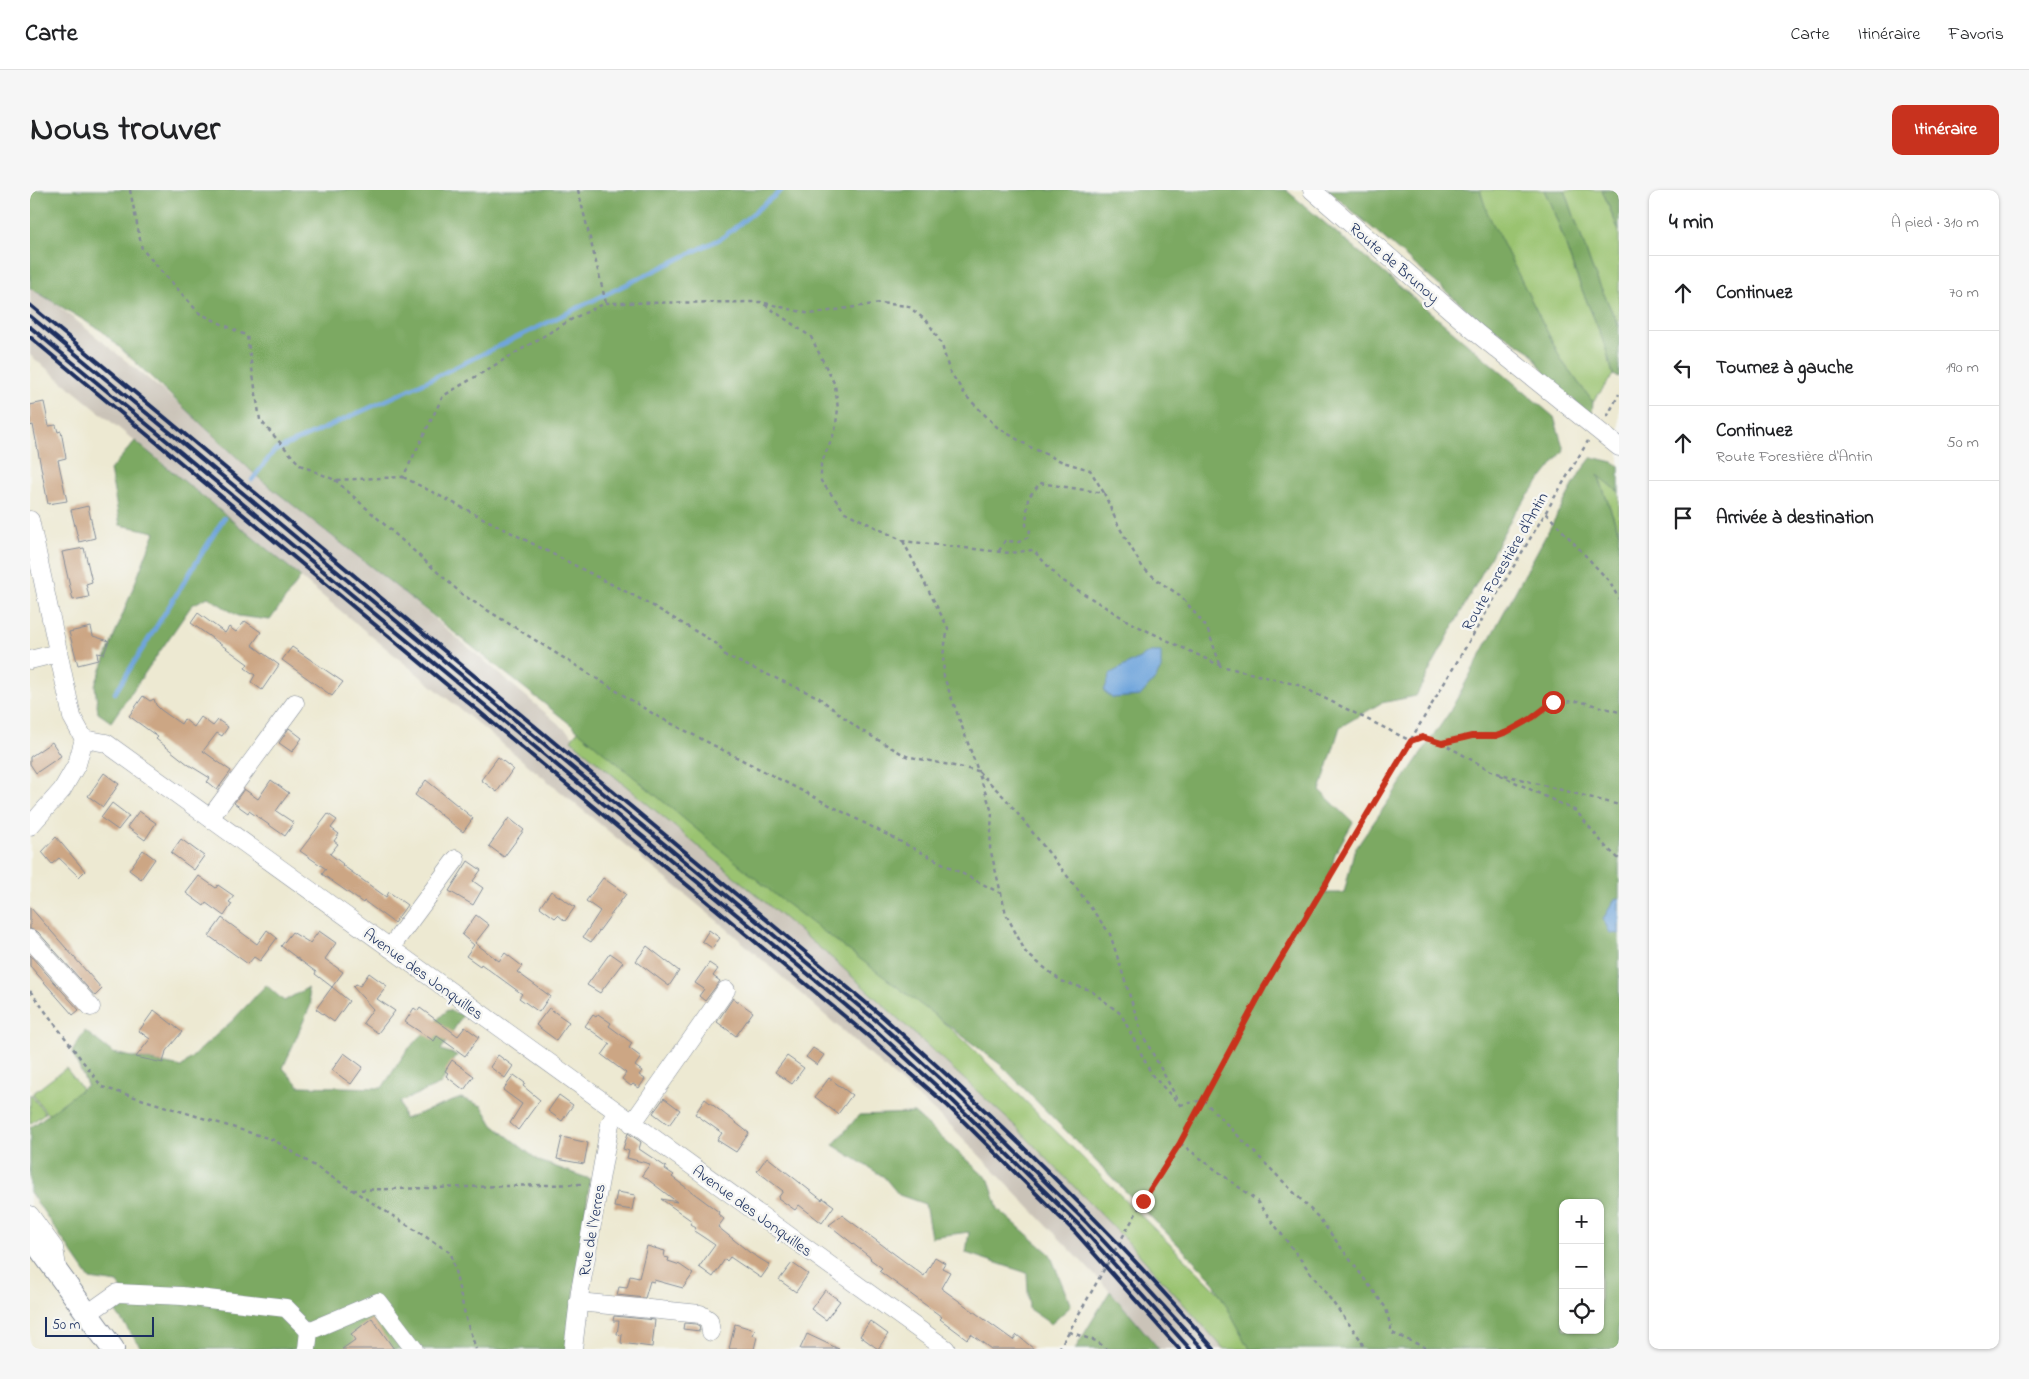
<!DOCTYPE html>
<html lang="fr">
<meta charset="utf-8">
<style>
:root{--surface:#fff;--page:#f6f6f6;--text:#202124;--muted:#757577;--line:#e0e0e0;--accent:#c8321e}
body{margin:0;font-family:"Indie Flower",sans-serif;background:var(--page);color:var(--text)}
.controls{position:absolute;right:15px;bottom:15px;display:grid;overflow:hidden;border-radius:10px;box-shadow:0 1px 4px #0004}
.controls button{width:45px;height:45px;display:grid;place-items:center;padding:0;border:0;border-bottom:1px solid var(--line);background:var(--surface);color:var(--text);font:25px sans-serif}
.scale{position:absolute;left:15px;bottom:12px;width:109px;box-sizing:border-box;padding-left:5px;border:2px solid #1b2f5e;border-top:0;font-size:14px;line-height:18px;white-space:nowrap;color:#1b2f5e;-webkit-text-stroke:4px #f6f6f2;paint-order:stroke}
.stop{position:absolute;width:15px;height:15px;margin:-11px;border:4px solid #c8321e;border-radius:50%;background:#fff}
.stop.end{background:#c8321e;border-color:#fff;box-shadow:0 1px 5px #0008}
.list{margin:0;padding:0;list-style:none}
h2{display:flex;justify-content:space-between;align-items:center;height:65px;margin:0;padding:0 20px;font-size:21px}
h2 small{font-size:16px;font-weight:400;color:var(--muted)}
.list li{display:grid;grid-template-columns:32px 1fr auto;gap:15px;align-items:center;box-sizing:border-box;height:75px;padding:0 20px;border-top:1px solid var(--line)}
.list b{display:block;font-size:19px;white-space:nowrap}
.list p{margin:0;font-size:16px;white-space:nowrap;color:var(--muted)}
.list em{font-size:16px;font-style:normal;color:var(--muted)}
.icon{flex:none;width:28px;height:28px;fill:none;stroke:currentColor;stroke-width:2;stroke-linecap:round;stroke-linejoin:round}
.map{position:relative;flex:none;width:1589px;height:1159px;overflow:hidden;border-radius:10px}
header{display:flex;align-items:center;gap:30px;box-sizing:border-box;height:70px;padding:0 25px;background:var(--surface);border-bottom:1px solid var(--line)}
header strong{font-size:24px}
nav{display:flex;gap:28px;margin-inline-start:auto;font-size:18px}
.intro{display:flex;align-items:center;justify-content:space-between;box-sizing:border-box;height:120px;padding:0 30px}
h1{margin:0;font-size:35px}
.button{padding:12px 22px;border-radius:10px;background:var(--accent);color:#fff;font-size:18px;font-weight:700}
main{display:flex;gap:30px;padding:0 30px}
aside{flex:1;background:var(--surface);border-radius:10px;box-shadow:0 1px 4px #0004}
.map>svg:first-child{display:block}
.industrial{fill:#cac3b8}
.green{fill:#9ac36f;stroke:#5a7966}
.forest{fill:#7ba962;stroke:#4b6c60;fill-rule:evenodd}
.water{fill:#6fa5dc;stroke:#456a9d}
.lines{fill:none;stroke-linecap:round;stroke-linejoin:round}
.stream{stroke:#6fa5dc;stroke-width:4.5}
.building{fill:#cca684}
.minor-casing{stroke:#848c98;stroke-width:19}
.major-casing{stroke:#848c98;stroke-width:24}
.path{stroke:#848c98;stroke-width:2.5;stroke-dasharray:4 4;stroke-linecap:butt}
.minor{stroke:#fff;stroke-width:18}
.major{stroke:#fff;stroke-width:22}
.rail{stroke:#1b2f5e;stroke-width:4}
.route{stroke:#c8321e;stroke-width:6}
.labels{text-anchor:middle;stroke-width:5;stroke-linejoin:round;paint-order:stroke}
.street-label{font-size:16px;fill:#1b2f5e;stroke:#f6f6f2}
</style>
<header>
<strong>Carte</strong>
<nav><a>Carte</a><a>Itinéraire</a><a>Favoris</a></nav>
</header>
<div class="intro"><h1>Nous trouver</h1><a class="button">Itinéraire</a></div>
<main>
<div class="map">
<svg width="1589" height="1159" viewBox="0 0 1589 1159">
<rect width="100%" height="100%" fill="#f6f6f2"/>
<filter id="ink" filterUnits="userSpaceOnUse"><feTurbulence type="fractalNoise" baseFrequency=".02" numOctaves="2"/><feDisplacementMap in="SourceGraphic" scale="10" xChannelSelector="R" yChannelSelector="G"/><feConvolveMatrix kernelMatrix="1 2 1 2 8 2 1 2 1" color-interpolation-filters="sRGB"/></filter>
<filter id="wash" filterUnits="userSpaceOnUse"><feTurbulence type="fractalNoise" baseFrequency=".0096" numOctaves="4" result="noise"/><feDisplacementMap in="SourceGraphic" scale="20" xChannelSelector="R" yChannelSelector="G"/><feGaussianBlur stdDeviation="1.12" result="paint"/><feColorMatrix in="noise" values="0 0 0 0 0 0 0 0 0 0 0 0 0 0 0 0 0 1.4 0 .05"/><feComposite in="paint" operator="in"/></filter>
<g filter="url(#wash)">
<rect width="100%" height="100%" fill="#ede9d2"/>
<polygon class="industrial" points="0,93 185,243 902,850 1209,1159 1129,1159 1080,1101 921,936 696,738 0,165"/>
<g class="green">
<path d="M 1450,0 L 1514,0 C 1528,28 1536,58 1547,87 C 1559,119 1576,151 1583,185 L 1563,212 L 1532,171 L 1456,22 Z"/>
<polygon points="1535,0 1572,0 1589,41 1589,137 1562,78"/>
<polygon points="1568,284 1589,302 1589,343"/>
<polygon points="560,525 937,853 1201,1115 1230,1159 1194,1159 1097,1051 984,935 803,769 541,550"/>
<polygon points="36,878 53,900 19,926 2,904"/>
<polygon points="0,904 15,923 0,934"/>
</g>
<g class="forest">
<path d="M 0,0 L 1256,0 L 1524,227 L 1534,260 L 1483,325 L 1386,506 L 1351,513 L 1310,537 L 1290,601 L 1323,632 L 1305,664 L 1296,703 L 1314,703 L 1324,661 L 1419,523 L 1551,281 L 1562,267 L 1583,272 L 1589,276 L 1589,302 L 1568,285 L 1589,343 L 1589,1159 L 1220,1159 L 1181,1088 L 971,875 L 749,708 L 540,534 L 230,289 L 72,141 L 0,98 ZM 1533,1013 L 1570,1013 L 1570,1140 L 1533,1140 Z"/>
<polygon points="1298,0 1450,0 1457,22 1532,171 1563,212 1562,225 1518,189 1501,162 1447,128"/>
<path d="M 1514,0 L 1535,0 L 1562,78 L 1589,137 L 1589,187 L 1583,185 C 1576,151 1559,119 1547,87 C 1536,58 1528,28 1514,0 Z"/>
<polygon points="1572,0 1589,0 1589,41 1573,2"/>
<polygon points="105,251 271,387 240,430 208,426 178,407 162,415 81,532 68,523 65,495 125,342 90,335 80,280"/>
<polygon points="236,795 254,811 277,798 281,814 253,878 269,896 352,898 377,860 417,820 433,825 411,860 427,865 411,894 370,912 374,929 431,908 452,916 463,935 509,971 560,989 537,1159 112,1159 85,1121 97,1109 88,1093 60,1089 0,1002 0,938 57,895 42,862 55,841 83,863 151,877 203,830"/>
<polygon points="884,923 959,990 968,1019 1020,1064 1041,1116 1021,1134 999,1119 997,1083 936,1063 939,1042 901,1047 895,1014 869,1005 854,987 803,955 829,925"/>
<polygon points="1080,1101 1129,1159 1045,1159"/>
</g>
<g class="water">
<polygon points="1121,462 1131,462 1131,479 1125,489 1110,506 1082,508 1074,501 1081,483"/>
<polygon points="1589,708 1589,744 1580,743 1573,729 1585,709"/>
</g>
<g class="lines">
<g class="stream">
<polyline points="222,290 244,261 370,204 692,48 752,0"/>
<polyline points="85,503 194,328"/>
</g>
</g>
<g id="blocks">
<g class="building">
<polygon points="14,212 19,236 26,235 28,242 31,241 36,268 28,270 37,311 18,314 3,235 0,236 0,215"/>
<polygon points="58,316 65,348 49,352 41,320"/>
<polygon points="54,358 62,392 56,394 59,407 43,410 32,362"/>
<polygon points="168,423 195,443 199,437 206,442 215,431 231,442 222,455 249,475 232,500 221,492 225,485 215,478 218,474 161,433"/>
<polygon points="61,437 63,446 79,451 74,464 67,463 68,470 48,475 39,442"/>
<polygon points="262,457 313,492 302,506 252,470"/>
<polygon points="113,506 120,511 124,509 126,515 131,520 151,534 154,529 164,537 171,527 183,536 188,530 198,537 192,546 187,543 173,561 201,581 187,600 177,592 180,588 159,575 126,549 128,547 99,526"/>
<polygon points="259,538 272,548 262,562 249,553"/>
<polygon points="22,552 31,566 6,583 0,574 0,567"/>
<polygon points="468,567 483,579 467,602 451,590"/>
<polygon points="74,583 89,594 73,617 58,606"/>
<polygon points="241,590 259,603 246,621 264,633 255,646 219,621 218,623 204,613 214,599 228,609"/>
<polygon points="396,590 443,628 433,642 385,605"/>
<polygon points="82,613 99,626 88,640 71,628"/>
<polygon points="109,621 126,633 115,650 97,637"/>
<polygon points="298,624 307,630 301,638 309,644 304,651 308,654 300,664 313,674 312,675 356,707 359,702 377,715 364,733 334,711 333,713 292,684 296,679 270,661"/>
<polygon points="479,628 494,640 474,667 459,656"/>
<polygon points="26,647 55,681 49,687 29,668 22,674 12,662"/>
<polygon points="151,649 174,666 164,680 141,663"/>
<polygon points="113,660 125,669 111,689 99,680"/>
<polygon points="438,671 451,680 443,691 453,698 443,715 419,701"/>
<polygon points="169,686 186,698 188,695 204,706 199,712 202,714 194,726 176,713 174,716 156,703"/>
<polygon points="573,688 596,704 561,752 553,747 570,721 556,711"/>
<polygon points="521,701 545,717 535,731 528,725 525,728 510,717"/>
<polygon points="0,717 72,799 65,806 8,742 0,739"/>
<polygon points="446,725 459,735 445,753 469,771 475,763 492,776 487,782 520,806 509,822 489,808 492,804 451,774 450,776 436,766 444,755 432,745"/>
<polygon points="192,728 227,754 237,740 247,748 230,771 224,767 218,774 179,746"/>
<polygon points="679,740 690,748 682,758 672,751"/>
<polygon points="289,741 306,753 295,769 313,782 302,797 285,784 286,782 251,756 262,742 280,753"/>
<polygon points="617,756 649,781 639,796 606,771"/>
<polygon points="580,763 593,772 570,803 557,795"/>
<polygon points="0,765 49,820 43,825 0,776"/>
<polygon points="679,773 688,779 683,786 690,791 675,811 669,806 674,799 665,793"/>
<polygon points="339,783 357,796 347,809 365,821 348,843 333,833 343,819 323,797 326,794 330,796"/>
<polygon points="302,797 319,811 304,832 286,819"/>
<polygon points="703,808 723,822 706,846 687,832"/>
<polygon points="384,818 388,821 390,818 428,846 435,837 449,847 435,866 407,846 404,851 375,832"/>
<polygon points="519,818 539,832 526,850 506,835"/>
<polygon points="124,820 152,842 136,861 133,873 106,867 120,849 109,841"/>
<polygon points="568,824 581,833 579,836 602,853 599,858 611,867 605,876 612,881 609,885 615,889 609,898 603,894 601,896 592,889 596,883 572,865 580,854 555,836 563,825 566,827"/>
<polygon points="783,858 794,865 787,875 776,867"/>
<polygon points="314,863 333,877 321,894 302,880"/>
<polygon points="468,865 483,876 475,888 460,877"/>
<polygon points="757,866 774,878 762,894 745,882"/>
<polygon points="422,870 444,886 434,900 416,886 418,883 415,881"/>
<polygon points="484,885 495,893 493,896 510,910 488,940 480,933 492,914 473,900"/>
<polygon points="799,888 822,905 808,924 785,907"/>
<polygon points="529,905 543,915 532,931 518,921"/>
<polygon points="634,908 650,920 639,935 623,923"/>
<polygon points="675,909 719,943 706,962 687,950 692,943 665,924"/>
<polygon points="598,943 611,952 609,959 636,977 635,979 644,985 642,987 689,1022 688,1024 694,1029 688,1037 719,1062 740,1075 731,1088 700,1067 697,1071 695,1069 683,1087 669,1077 685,1055 664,1041 666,1038 660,1034 662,1031 631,1009 647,1012 612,985 620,974 597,968 599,961 593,959"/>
<polygon points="532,947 558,953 554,974 527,969"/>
<polygon points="737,967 792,1010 793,1008 804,1016 792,1033 769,1015 765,1020 748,1008 753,1001 727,981"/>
<polygon points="587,1002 605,1005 602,1020 584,1017"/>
<polygon points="812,1025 894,1086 905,1067 915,1073 912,1078 920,1082 911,1098 983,1150 987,1145 1004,1159 961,1159 941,1144 937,1149 910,1129 912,1127 849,1081 852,1078 840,1069 841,1068 799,1035"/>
<polygon points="617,1056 635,1061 634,1067 639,1068 638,1071 650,1075 663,1084 653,1098 624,1090 624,1092 620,1091 615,1108 587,1105 589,1097 597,1098 600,1086 609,1088"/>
<polygon points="762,1073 778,1084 766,1102 749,1090"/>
<polygon points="795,1100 810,1111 796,1130 781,1119"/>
<polygon points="584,1126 625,1130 622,1157 591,1153 592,1145 587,1144 589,1131 583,1131"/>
<polygon points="342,1128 364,1159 312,1159 325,1150 321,1144"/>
<polygon points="840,1131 858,1144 848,1159 830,1146"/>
<polygon points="654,1133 666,1134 669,1136 670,1141 653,1139"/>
<polygon points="705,1134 725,1140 723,1145 727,1147 724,1159 699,1159"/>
<polygon points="777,1144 809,1159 770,1159"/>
</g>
</g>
</g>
<g filter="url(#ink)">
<use href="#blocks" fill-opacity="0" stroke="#848c98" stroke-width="1"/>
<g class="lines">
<g class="minor-casing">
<g id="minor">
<polyline points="1282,0 1448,144 1589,257"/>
<polyline points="0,330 42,527 54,549 76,553 916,1159"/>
<polyline points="0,470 28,463"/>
<polyline points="180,628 265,513"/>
<polyline points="0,636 32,600 47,574 54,549"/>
<polyline points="0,749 61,817"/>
<polyline points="360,758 426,669"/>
<polyline points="602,934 696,800"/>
<polyline points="0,1025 24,1058 28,1083"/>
<polyline points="548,1112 670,1124 679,1130 681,1142"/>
<polyline points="58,1126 63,1120 87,1103 152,1106 256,1118 279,1141"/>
<polyline points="279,1141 348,1112 384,1159"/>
<polyline points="277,1159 279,1141"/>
<polyline points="543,1159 550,1101 580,934 586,922"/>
</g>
</g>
<g class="major-casing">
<polyline id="major" points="0,1045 83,1159"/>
</g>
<g class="path">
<polyline points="100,0 112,59 169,123 217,146 230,230 270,275 305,290 373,287 413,206 544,128 576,113 731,112 781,147 805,195 808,219 805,241 791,274 791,291 815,322 873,351 980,363 1003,360 1030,389 1101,433 1191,476 1268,495 1381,551 1392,547 1412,553 1463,582 1589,615"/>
<polyline points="548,0 576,113"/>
<polyline points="735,113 780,124 850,113 878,116 898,132 912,155 919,180 936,206 967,237 1000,257 1033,272 1060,280 1074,303"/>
<polyline points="1577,227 1589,204"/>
<polyline points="373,287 618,413 687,454 696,466 788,507 829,539 876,566 948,581 962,622 960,658 976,724 996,763 1031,791 1060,800 1091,824 1122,885 1151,916"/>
<polyline points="305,290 433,405 625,525 970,703"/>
<polyline points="1516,323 1579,391 1589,409"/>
<polyline points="873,351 918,438 913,465 914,487 948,581 976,609 1042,692 1080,744 1112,844 1148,910"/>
<polyline points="969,361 975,351 989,352 998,347 1000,341 996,335 998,308 1010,293 1074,303 1088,335 1113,378 1131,393 1151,406 1177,438 1190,474"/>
<polyline points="1412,553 1442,546 1466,546 1477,542 1502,528 1523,512 1549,511 1589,522"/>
<polyline points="1470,585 1546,621 1576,657 1589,669"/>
<polyline points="0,801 72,897 244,950 421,1063 436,1129 446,1159"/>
<polyline points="1173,910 1289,1028 1356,1118 1362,1143 1399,1159"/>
<polyline points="1150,915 1173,910"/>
<polyline points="1150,953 1226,1010 1331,1150 1334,1159"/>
<polyline points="323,1000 553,994"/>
<polyline points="1039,1142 1066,1151 1077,1159"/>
<polyline points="1029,1159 1113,1011 1150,953 1234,797 1558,251"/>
</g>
<use href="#minor" class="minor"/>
<use href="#major" class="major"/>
<g class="rail">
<path d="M 0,115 L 853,827 C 970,931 1082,1041 1184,1159"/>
<polyline points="0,126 848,832 928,905 1056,1032 1173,1159"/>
<polyline points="0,137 843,838 923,911 1051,1037 1160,1159"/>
<polyline points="0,147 837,845 918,916 1045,1042 1149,1159"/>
</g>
</g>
</g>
<g class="lines" filter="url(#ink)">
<polyline class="route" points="1113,1011 1150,953 1234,797 1381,551 1392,547 1412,553 1442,546 1466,546 1477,542 1502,528 1523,512"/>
</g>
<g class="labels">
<g class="street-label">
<text transform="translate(1365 72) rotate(41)" y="6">Route de Brunoy</text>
<text transform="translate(1474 371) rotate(-60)" y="6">Route Forestière d'Antin</text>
<text transform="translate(394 783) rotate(36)" y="6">Avenue des Jonquilles</text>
<text transform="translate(723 1020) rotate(36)" y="6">Avenue des Jonquilles</text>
<text transform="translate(561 1040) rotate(-80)" y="6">Rue de l'Yerres</text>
</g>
</g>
</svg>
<div class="controls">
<button>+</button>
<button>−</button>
<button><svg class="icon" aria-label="locate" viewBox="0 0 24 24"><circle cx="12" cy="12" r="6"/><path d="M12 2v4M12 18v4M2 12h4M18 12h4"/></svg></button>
</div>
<div class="scale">50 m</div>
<div class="stop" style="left:1523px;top:512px"></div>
<div class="stop end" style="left:1113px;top:1011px"></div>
</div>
<aside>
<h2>4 min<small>À pied · 310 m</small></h2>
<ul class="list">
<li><svg class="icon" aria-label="ahead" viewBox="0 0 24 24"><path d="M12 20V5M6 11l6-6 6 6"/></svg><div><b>Continuez</b></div><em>70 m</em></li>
<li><svg class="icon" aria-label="left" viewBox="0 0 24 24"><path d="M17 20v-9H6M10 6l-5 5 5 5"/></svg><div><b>Tournez à gauche</b></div><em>190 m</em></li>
<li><svg class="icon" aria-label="ahead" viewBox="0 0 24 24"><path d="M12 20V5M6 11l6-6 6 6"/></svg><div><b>Continuez</b><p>Route Forestière d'Antin</p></div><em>50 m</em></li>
<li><svg class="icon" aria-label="arrive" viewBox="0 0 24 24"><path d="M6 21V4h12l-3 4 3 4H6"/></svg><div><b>Arrivée à destination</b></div></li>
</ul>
</aside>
</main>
